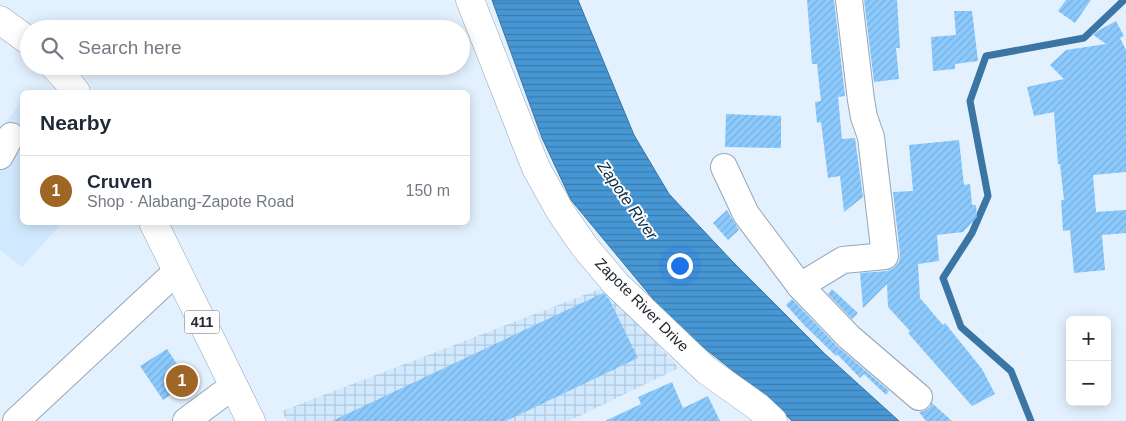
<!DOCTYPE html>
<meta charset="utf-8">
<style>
:root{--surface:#fff;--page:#f6f6f7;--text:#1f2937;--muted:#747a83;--line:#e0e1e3;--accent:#9f6524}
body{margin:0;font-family:Arial,sans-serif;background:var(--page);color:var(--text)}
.controls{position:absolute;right:15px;bottom:15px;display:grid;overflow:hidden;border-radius:8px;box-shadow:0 2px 12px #0003}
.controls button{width:45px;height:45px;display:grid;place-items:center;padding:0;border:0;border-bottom:1px solid var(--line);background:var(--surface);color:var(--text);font:25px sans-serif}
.you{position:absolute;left:679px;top:265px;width:18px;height:18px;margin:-12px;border:4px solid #fff;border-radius:50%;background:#1a73e8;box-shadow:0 0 0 8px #1a73e833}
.badge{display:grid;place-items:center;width:32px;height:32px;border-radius:50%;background:var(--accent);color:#fff;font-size:16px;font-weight:700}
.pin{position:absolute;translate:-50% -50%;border:2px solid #fff;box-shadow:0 1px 5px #0006}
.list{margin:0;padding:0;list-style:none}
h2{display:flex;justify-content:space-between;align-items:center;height:65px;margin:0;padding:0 20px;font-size:21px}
h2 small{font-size:16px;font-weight:400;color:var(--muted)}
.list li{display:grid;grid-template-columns:32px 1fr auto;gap:15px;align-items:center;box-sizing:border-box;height:70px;padding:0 20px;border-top:1px solid var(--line)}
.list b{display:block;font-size:19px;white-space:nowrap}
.list p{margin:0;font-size:16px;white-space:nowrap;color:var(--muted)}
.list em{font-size:16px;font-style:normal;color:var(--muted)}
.icon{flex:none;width:28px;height:28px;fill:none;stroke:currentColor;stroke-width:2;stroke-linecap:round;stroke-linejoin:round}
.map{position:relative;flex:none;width:1126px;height:421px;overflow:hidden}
.search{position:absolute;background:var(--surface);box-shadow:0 2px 12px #0003;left:20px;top:20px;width:450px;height:55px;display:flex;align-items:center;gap:12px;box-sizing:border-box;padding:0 18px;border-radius:28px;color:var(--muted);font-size:19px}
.panel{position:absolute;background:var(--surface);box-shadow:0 2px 12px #0003;left:20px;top:90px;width:450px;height:135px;border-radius:8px}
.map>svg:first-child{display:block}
.built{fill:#d1e9fe}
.industrial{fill:url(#industrial-grid)}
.water{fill:url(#water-rules);stroke:#3b75a3}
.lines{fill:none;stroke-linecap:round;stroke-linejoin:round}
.stream{stroke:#3b75a3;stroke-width:7}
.building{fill:url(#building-hatch)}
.minor-casing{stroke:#96a7b6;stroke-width:28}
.major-casing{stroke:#96a7b6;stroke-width:29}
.highway-casing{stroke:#96a7b6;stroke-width:29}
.minor{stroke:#fff;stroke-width:26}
.major{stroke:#fff;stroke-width:28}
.highway{stroke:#fff;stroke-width:28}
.labels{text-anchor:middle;stroke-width:4;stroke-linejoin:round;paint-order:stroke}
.shield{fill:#fdfdfd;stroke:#62676b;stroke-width:1}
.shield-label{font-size:14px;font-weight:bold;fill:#20272d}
.street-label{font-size:15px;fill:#20272d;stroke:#fdfdfd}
.water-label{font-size:16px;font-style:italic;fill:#0a2c46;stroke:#fdfdfd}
</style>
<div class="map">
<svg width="1126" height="421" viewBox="0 0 1126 421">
<defs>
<pattern id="industrial-grid" width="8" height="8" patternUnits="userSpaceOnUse" patternTransform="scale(1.25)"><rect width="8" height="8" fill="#d1e9fe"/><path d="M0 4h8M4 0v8" fill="none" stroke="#b3c8da"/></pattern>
<pattern id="water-rules" width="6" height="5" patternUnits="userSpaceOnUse" patternTransform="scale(1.25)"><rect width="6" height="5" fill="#4797d5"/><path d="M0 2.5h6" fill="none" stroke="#3b7bad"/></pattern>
<pattern id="building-hatch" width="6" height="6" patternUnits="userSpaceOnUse" patternTransform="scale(1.25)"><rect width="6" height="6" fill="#8ccafe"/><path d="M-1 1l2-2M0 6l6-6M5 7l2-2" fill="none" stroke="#78aeda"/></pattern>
</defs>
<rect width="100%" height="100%" fill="#e3f1fe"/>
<polygon class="built" points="22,101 22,222 62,223 22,267 0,250 0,130"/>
<polygon class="industrial" points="605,287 679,368 569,421 287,421 282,411"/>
<polygon class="water" points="492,0 578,0 634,135 669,194 733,262 824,353 899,421 792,421 772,402 673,323 571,200 542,138"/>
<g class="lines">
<polyline class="stream" points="1031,421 1011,371 961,327 943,278 972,233 988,196 970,101 986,56 1084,38 1124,0"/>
</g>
<g class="building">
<polygon points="807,0 834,0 845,96 838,97 842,139 855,138 863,197 844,212 840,176 828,178 821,122 817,123 815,102 821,101 817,64 812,64"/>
<polygon points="864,0 897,0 900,48 896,48 899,79 874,82"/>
<polygon points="1066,0 1091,0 1075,23 1058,11"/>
<polygon points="954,11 972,11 978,61 955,64 955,69 933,71 931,37 956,35"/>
<polygon points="1116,21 1124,36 1120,38 1126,50 1126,172 1093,175 1096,212 1126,210 1126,233 1102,235 1105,270 1074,273 1070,230 1063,231 1061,200 1064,200 1060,164 1058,164 1054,112 1034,116 1027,87 1064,79 1050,65 1066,50 1106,44 1092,34"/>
<polygon points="726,114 781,116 781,148 725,147"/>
<polygon points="959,140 964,185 970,184 972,205 976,205 977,217 963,232 937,235 939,261 918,264 920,298 943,325 945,323 982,369 995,394 972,406 908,333 910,331 888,307 887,284 863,308 860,273 887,271 894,268 899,262 900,254 893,192 913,191 909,145"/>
<polygon points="727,210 739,230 728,240 713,223"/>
<polygon points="832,289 858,313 852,319 828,294"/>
<polygon points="603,293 609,299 638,358 506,421 332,421"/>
<polygon points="792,299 838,347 889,391 886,395 864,374 860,378 837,354 836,356 804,325 786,305"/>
<polygon points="167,349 189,382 163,400 140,366"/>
<polygon points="672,382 683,408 708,396 720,421 605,421 641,404 638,397"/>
<polygon points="932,403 952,421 926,421 919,412 924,411 930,407"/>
</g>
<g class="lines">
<g class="minor-casing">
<g id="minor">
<polyline points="849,0 861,100 864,117 871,137 885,256 843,260 800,286 849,337 919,397"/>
<polyline points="0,156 11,136"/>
<polyline points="724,167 746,214 800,286"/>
<polyline points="16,421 177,271"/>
<polyline points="186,421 221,395 235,388"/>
</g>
</g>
<g class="major-casing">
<polyline id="major" points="470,0 536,168 560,211 584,246 616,284 706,370 758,407 773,421"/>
</g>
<g class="highway-casing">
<g id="highway">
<polyline points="0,20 29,41"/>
<polyline points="54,66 66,79 76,92"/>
<polyline points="153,222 251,421"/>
</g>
</g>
<use href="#minor" class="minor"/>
<use href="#major" class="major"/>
<use href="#highway" class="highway"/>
</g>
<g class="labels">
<rect class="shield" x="184.5" y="310.5" width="35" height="23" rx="4"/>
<g class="shield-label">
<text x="202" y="327">411</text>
</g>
<g class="street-label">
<text transform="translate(642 305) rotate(45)" y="5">Zapote River Drive</text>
</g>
<g class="water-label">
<text transform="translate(628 200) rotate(55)" y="6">Zapote River</text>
</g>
</g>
</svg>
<div class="controls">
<button>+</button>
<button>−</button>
</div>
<div class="you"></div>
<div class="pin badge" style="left:182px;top:381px">1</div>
<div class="search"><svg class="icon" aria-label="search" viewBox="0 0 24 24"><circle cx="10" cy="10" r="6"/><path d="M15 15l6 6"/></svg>Search here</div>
<section class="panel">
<h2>Nearby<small></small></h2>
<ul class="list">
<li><span class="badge">1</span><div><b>Cruven</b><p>Shop · Alabang-Zapote Road</p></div><em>150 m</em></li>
</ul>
</section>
</div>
